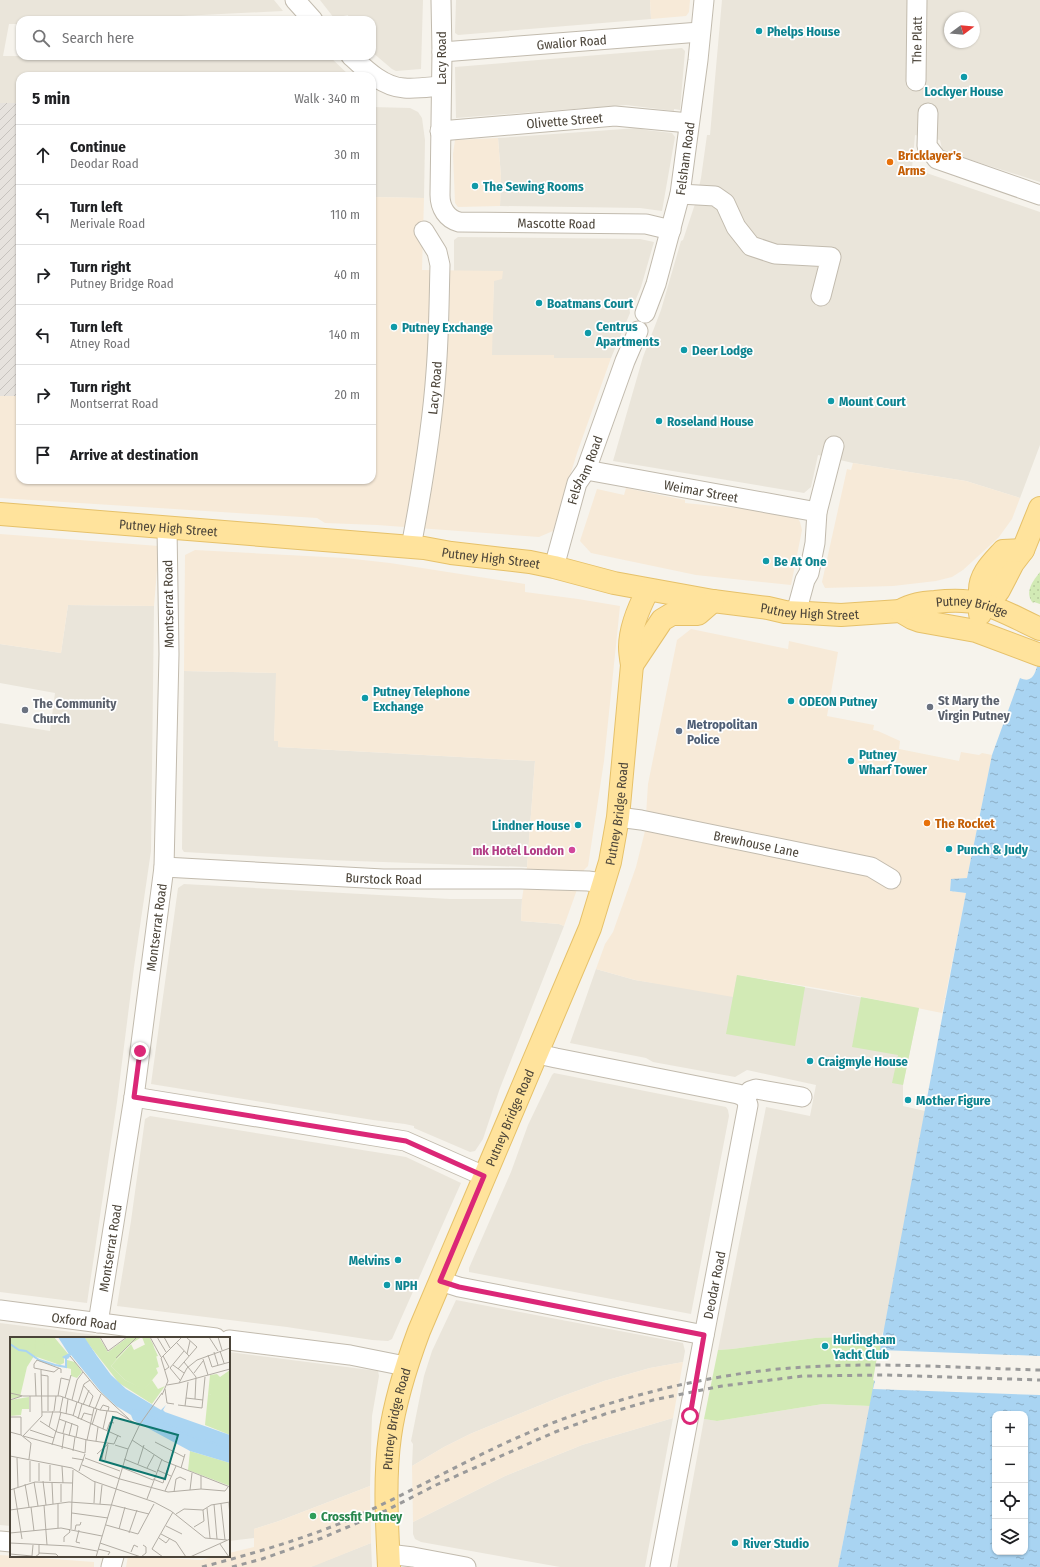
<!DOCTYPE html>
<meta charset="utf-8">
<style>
:root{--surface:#fff;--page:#f2f2f2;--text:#202124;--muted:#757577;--line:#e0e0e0}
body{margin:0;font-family:"Fira Sans Condensed",sans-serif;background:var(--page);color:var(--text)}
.controls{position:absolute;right:12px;bottom:12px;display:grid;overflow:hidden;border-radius:8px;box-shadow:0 1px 3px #0004}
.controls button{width:36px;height:36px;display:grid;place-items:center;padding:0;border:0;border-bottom:1px solid var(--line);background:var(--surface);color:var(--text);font:20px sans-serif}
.compass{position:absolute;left:944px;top:12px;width:36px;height:36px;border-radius:50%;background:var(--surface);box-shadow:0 1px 3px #0004;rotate:74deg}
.stop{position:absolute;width:12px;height:12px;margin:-9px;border:3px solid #db2777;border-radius:50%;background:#fff}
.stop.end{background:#db2777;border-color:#fff;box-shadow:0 1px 4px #0008}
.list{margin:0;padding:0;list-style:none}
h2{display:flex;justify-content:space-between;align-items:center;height:52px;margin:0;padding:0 16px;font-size:17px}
h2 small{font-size:13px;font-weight:400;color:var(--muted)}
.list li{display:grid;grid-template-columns:26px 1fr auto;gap:12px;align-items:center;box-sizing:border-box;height:60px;padding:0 16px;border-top:1px solid var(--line)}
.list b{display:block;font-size:15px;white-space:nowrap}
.list p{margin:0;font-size:13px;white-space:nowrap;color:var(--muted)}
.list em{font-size:13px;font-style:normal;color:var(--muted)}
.icon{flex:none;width:22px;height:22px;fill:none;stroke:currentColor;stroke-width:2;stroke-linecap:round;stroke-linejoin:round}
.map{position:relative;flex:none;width:1040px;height:1567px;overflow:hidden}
.search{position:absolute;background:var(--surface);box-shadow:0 1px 3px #0004;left:16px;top:16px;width:360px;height:44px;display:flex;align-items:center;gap:10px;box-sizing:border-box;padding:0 14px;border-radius:12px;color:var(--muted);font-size:15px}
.panel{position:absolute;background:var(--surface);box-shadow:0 1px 3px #0004;left:16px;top:72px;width:360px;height:412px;border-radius:12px}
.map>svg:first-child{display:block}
.residential{fill:#eae5da;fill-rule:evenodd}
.commercial{fill:#f7ead8}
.industrial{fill:url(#industrial-furrows)}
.park{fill:url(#park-dots)}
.garden{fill:#d2eab5}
.water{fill:url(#water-ripples);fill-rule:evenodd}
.pier{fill:#f6f3ec}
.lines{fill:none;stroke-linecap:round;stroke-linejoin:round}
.minor-casing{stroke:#c2bbae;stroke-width:21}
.major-casing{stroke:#e6c16a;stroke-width:24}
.minor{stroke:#fff;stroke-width:19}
.major{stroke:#ffe39c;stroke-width:22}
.rail{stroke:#9a9a9a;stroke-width:3;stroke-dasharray:5 5;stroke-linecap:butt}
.route{stroke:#db2777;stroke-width:5}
.culture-dot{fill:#0f9aa8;stroke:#fff;stroke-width:1.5}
.food-dot{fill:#e8710a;stroke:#fff;stroke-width:1.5}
.worship-dot{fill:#6b7280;stroke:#fff;stroke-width:1.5}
.service-dot{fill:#5c6f8a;stroke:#fff;stroke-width:1.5}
.hotel-dot{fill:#d1479c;stroke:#fff;stroke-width:1.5}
.leisure-dot{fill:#2e9e5b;stroke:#fff;stroke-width:1.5}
.labels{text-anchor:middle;stroke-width:3.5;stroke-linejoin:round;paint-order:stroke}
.culture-label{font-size:13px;font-weight:bold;fill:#0d838f;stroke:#fff;text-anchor:start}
.street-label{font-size:13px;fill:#4b4439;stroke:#fff}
.food-label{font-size:13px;font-weight:bold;fill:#c56008;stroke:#fff;text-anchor:start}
.worship-label{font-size:13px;font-weight:bold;fill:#5b616d;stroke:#fff;text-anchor:start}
.service-label{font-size:13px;font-weight:bold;fill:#4e5e75;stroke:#fff;text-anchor:start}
.hotel-label{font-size:13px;font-weight:bold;fill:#b23c85;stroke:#fff;text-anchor:end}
.leisure-label{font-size:13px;font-weight:bold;fill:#27864d;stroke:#fff;text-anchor:start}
.inset-river{fill:none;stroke:#a9d4f2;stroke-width:2}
.inset-road{fill:none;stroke:#b2ada4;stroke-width:1}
.view{fill:#0f766e;fill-opacity:0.15;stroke:#0f766e;stroke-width:2}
.inset-edge{fill:none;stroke:#4b4439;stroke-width:2}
</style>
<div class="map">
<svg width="1040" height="1567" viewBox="0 0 1040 1567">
<defs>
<pattern id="industrial-furrows" width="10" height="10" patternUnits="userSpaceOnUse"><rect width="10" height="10" fill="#e6e2dd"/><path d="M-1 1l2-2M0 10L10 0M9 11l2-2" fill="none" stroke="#c7c3be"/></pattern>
<pattern id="park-dots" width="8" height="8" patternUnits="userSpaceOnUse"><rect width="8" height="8" fill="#d2eab5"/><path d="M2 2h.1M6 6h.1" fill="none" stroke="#b6ca9c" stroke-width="1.8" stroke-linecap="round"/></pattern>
<pattern id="water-ripples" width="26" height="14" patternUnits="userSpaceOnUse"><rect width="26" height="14" fill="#a9d4f2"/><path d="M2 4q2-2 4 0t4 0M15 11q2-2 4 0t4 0" fill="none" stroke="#8caec5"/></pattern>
</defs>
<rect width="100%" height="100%" fill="#f6f3ec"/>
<g class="residential">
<polygon points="0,0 274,0 283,11 101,20 20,20 20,24 9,24 3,56 329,56 350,76 20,76 20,103 0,103"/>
<polygon points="320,0 423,0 421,69 396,71 392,69 372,52 372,20 349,20 348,15 334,18"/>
<polygon points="456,0 650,0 651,19 458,35 455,33"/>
<path d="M 722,0 L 1040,0 L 1040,182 L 949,153 L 942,149 L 940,140 L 915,135 L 912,168 L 1040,212 L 1040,445 L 1020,498 L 966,481 L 853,463 L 818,455 L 811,487 L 804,493 L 613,461 L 643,357 L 661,310 L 681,241 L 683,240 L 695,204 L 701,178 L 707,135 L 710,135 ZM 950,18 L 974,18 L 974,42 L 950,42 Z"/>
<polygon points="682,48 685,51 680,110 674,109 674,111 626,105 456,118 455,67"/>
<polygon points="372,107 410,108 418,112 422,118 425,140 424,198 372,197"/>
<polygon points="638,128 646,130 672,133 675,137 662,211 640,208 500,206 501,177 498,138"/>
<polygon points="458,237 640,239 654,242 641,287 633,306 629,306 630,313 611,358 554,358 554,355 491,355 494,280 502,271 454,271 454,240"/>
<polygon points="68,605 154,606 151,851 134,967 117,1102 87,1303 0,1292 0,723 50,731 55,693 0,683 0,644 61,653"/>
<polygon points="184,671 277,673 274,741 278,741 278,747 535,761 527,867 327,860 184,852 182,849"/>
<polygon points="184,884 450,899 522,899 521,921 559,924 564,926 500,1088 483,1139 475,1151 470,1152 414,1128 414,1126 405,1124 373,1120 151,1084 178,888"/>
<polygon points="596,969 635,980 661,984 737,975 919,1008 903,1085 903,1106 925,1111 886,1324 881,1337 815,1338 732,1349 718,1350 766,1107 810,1116 816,1085 747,1070 735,1077 653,1062 646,1058 570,1043"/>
<polygon points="554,1073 726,1107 728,1110 729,1116 691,1314 469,1272 469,1268 511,1172 528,1125 552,1075"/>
<polygon points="150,1116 400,1156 406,1157 461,1183 392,1339 388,1341 372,1340 287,1327 117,1306 131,1221 145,1119"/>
<polygon points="456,1300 683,1343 685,1351 683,1362 650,1368 604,1381 560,1397 470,1434 444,1447 412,1466 413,1444 411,1441 424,1376 432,1351"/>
<polygon points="0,1323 120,1338 11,1338 11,1526 0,1525"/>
<polygon points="229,1352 378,1371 379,1376 372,1416 370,1486 279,1521 254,1529 254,1538 229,1541"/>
<polygon points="823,1404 870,1406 838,1567 677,1567 704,1419 717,1421"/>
<polygon points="673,1418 645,1567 560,1567 421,1542 415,1539 413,1534 413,1522 505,1476 582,1445"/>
<polygon points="371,1543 372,1567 310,1567 348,1552"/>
</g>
<g class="commercial">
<polygon points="650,0 690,0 689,12 686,16 651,19"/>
<polygon points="498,138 501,177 500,206 458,207 455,203 453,154 455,140"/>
<polygon points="372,197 424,198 422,270 503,271 502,279 494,281 492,355 554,355 554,358 611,358 577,453 553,531 539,537 377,525 325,523 317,518 0,498 0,396 20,396 20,480 372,480"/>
<polygon points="853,463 966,481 1020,498 1012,519 999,537 963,570 952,577 936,581 893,586 825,588 822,582 847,469 851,470"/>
<polygon points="626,488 685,500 685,503 764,511 796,516 800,522 802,530 791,585 696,575 591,553 580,541 597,489 624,495"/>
<polygon points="0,534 159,546 154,606 68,605 61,653 0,644"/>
<polygon points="195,550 345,558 390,563 525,584 525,592 578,599 620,606 604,761 588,866 584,870 564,926 559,924 521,921 522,899 527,867 535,761 278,747 278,741 274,741 276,673 184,671 185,555"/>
<polygon points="691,629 788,649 789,641 838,652 827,716 874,725 873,730 878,731 900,741 899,749 959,761 961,752 979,755 982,753 992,755 967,878 951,880 950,891 966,893 942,1013 823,989 737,975 733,997 635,980 596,969 605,944 613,932 636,867 645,831 648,784 677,640"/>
<polygon points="683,1362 673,1418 582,1445 505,1476 413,1522 412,1466 444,1447 470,1434 560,1397 604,1381 650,1368"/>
<polygon points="370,1486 371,1543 314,1566 310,1567 126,1567 128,1556 201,1560 217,1556 229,1556 229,1553 254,1547 254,1529 279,1521"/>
<polygon points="0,1555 94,1562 94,1567 0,1567"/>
</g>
<rect class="industrial" x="0" y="103" width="20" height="293"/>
<path class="park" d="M 1040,572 L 1040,604 L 1034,602 L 1033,603 C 1024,592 1033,581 1040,572 Z"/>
<g class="garden">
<polygon points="737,975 805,987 795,1046 726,1034"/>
<polygon points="861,997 919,1008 903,1085 892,1083 898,1055 852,1047"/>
<polygon points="878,1336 881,1337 882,1341 870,1406 823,1404 717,1421 704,1419 718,1350 732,1349 815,1338"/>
</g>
<path class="water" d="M 1040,657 L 1040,1567 L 838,1567 C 883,1343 922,1118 966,893 L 950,891 L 951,879 L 967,878 L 992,755 L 1020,678 C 1035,685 1036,668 1040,657 ZM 995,1414 L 1025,1414 L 1025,1552 L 995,1552 Z"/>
<polygon class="pier" points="880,1350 1040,1356 1040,1395 873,1389 875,1381 873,1380 877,1357 879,1357"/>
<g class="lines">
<g class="minor-casing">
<g id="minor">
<polyline points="295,0 313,20"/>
<path id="s1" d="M 441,0 L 442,52 L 440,195 C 440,208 447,219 459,222 L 646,224 L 671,230"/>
<path id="s2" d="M 442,52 L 700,32"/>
<path d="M 351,56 C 365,69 383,87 404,88 C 416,89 429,87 441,86"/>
<path id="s3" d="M 916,81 L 917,0"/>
<polyline points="928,113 927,146 937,159 1040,195"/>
<path id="s4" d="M 440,131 L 615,116 L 689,123"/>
<polyline points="680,194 715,196 725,203 736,227 751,246 775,254 831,257 821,296"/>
<path id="s5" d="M 645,313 L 656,284 L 680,194 L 698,60 L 704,0"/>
<path id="s6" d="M 586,470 L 817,512"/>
<path id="s7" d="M 411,547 C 422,489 432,430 436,372 C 439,336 439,301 440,265 L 437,252 L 424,231"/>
<path id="s8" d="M 554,567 L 577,483 L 586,470 L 625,361 L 638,331"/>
<polyline points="796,613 805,580 809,573 815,543 817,512 834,446"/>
<path id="s9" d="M 618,817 L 641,820 L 871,867 L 891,879"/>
<path id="s10" d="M 164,867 L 383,879 L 521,879 L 588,881 L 603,883"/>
<polyline points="538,1054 556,1058 738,1094 745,1097 748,1105 660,1567"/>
<polyline points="134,1097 405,1141 484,1176"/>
<polyline points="745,1097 750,1091 756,1089 802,1097"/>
<polyline points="440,1281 459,1287 704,1335"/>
<path id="s11" d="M 0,1310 L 216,1338"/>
<path id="s12" d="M 98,1323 L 134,1097 L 164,867 L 169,654 L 167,528"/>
<polyline points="229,1340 350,1355 405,1366"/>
<polyline points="0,1541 11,1542"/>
<polyline points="388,1554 413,1557 466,1567"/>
<polyline points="111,1567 114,1556"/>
</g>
</g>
<g class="major-casing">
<g id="major">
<path id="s13" d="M 0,514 L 424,548 L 451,553 L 530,562 L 554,567 L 614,583 L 713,601 L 768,608 L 785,612 L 807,613 L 841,615 L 900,611 L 912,618 L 920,621 L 976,631 L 1040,655"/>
<polyline points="982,603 996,594 999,590 1013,563 1023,550 1040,508"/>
<path id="s14" d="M 900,611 C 912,604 922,603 935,602 C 983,596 999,610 1040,629"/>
<path d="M 980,614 C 981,605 981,600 980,592 C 979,575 992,563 1003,551 L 1023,550"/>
<polyline points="632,665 662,620 672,614 698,614 713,601"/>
<path id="s15" d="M 389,1567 C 387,1524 384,1479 390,1436 C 395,1400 406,1366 419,1331 L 590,928 L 610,862 L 618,817 L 632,665 C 631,659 630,653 630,647 C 630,627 639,607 648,590"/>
</g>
</g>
<use href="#minor" class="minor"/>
<use href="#major" class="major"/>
<g class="rail">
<path d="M 202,1567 C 251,1554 301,1540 348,1520 C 418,1490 483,1449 555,1422 C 632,1393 725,1371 807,1367 C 885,1362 963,1368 1040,1370"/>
<polyline points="232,1567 262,1559 322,1538 385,1511 436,1485 555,1432 605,1414 653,1400 722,1386 803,1376 886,1375 1040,1380"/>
</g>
</g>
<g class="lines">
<polyline class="route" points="140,1051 134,1097 406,1141 484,1176 440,1281 459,1287 704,1335 690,1416"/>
</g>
<g class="culture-dot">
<circle cx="759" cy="31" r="4"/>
<circle cx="964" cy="77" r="4"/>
<circle cx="475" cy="186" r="4"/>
<circle cx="539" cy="303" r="4"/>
<circle cx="394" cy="327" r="4"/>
<circle cx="588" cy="333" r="4"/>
<circle cx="684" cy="350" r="4"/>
<circle cx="831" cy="401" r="4"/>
<circle cx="659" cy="421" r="4"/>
<circle cx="766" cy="561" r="4"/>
<circle cx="365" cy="698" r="4"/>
<circle cx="791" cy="701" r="4"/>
<circle cx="851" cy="761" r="4"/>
<circle cx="578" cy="825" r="4"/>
<circle cx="949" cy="849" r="4"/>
<circle cx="810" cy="1061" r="4"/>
<circle cx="908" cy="1100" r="4"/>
<circle cx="398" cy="1260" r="4"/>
<circle cx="387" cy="1285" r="4"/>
<circle cx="825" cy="1346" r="4"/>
<circle cx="735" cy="1543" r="4"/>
</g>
<g class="food-dot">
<circle cx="890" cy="162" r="4"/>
<circle cx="927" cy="823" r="4"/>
</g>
<g class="worship-dot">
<circle cx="930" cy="707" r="4"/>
<circle cx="25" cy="710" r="4"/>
</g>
<circle class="service-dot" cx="679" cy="731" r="4"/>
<circle class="hotel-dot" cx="572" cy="850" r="4"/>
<circle class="leisure-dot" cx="313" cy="1516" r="4"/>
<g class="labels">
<g class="culture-label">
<text x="767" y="36">Phelps House</text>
<text x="964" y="96" text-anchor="middle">Lockyer House</text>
<text x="483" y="191">The Sewing Rooms</text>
<text x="547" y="308">Boatmans Court</text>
<text x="596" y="331">Centrus<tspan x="596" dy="15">Apartments</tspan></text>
<text x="402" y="332">Putney Exchange</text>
<text x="692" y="355">Deer Lodge</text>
<text x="839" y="406">Mount Court</text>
<text x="667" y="426">Roseland House</text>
<text x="774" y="566">Be At One</text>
<text x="373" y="696">Putney Telephone<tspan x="373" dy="15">Exchange</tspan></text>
<text x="799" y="706">ODEON Putney</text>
<text x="859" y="759">Putney<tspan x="859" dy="15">Wharf Tower</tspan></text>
<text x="570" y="830" text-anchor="end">Lindner House</text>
<text x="957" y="854">Punch &amp; Judy</text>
<text x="818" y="1066">Craigmyle House</text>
<text x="916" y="1105">Mother Figure</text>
<text x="390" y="1265" text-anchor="end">Melvins</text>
<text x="395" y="1290">NPH</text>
<text x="833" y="1344">Hurlingham<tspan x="833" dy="15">Yacht Club</tspan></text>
<text x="743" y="1548">River Studio</text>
</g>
<g class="street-label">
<text dy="5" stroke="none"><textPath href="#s3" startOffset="41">The Platt</textPath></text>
<text dy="5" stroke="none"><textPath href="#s2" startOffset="130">Gwalior Road</textPath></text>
<text transform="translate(441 58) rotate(-90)" y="5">Lacy Road</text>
<text dy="5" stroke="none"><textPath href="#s4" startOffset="125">Olivette Street</textPath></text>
<text dy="5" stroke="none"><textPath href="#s5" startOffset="160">Felsham Road</textPath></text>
<text dy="5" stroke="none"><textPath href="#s1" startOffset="328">Mascotte Road</textPath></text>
<text dy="5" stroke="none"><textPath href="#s7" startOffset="161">Lacy Road</textPath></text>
<text dy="5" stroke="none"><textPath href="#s8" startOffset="102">Felsham Road</textPath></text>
<text dy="5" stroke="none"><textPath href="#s6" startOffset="117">Weimar Street</textPath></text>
<text dy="5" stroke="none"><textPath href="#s13" startOffset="169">Putney High Street</textPath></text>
<text dy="5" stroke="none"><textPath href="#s13" startOffset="493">Putney High Street</textPath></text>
<text transform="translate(168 604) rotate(-91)" y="5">Montserrat Road</text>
<text dy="5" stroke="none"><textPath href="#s14" startOffset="74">Putney Bridge</textPath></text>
<text dy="5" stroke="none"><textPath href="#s13" startOffset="817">Putney High Street</textPath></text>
<text dy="5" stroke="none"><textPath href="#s15" startOffset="796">Putney Bridge Road</textPath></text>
<text dy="5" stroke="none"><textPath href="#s9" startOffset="141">Brewhouse Lane</textPath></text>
<text dy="5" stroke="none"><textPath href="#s10" startOffset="220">Burstock Road</textPath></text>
<text dy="5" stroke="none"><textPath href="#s12" startOffset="400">Montserrat Road</textPath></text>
<text dy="5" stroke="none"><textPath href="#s15" startOffset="472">Putney Bridge Road</textPath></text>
<text dy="5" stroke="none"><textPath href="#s12" startOffset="76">Montserrat Road</textPath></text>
<text transform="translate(714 1285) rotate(-79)" y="5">Deodar Road</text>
<text dy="5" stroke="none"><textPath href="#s11" startOffset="85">Oxford Road</textPath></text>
<text dy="5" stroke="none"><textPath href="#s15" startOffset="149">Putney Bridge Road</textPath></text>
</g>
<g class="food-label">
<text x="898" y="160">Bricklayer's<tspan x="898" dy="15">Arms</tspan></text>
<text x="935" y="828">The Rocket</text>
</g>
<g class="worship-label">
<text x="938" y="705">St Mary the<tspan x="938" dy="15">Virgin Putney</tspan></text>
<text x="33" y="708">The Community<tspan x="33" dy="15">Church</tspan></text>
</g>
<g class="service-label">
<text x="687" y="729">Metropolitan<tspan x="687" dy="15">Police</tspan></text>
</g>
<g class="hotel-label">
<text x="564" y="855">mk Hotel London</text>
</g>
<g class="leisure-label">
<text x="321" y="1521">Crossfit Putney</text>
</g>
</g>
<g transform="translate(10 1337)">
<rect width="220" height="220" fill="#f6f3ec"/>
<path d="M 0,0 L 44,0 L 59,18 L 54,20 L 54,26 L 50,28 L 24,19 L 17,30 L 10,60 L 0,62 ZM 73,0 L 89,0 L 98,15 L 118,0 L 139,0 L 148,19 L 140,21 L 132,0 L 120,7 L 101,29 L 115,43 L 134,52 L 142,43 L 148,52 L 155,49 L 142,67 L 109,46 ZM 57,23 L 65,25 L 72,35 L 67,41 L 61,39 L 61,32 L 57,31 ZM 220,33 L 220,61 L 214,57 L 198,58 L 200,38 L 207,37 L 210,40 ZM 19,60 L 19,72 L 12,72 L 11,78 L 0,79 L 0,63 ZM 180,114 L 220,126 L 220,149 L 178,133 Z" fill="#d2eab5"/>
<path d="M 32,0 L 36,14 L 38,7 L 34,0 L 40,0 L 44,6 L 47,6 L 51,26 L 47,26 L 46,20 L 38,21 L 37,17 L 25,19 L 24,12 L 19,13 L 17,3 L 23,2 L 25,12 L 26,1 ZM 132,0 L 139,0 L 143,7 L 149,30 L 146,31 L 148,36 L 134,53 L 115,43 L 101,29 L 121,7 L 124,13 L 136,7 ZM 208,52 L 209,57 L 215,57 L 220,61 L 220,98 L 195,88 L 198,58 L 201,58 L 200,53 ZM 193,125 L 218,132 L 216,138 L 210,136 L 204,140 L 190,136 L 185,129 Z" fill="#d2eab5"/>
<path d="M 49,0 L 73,0 L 101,38 L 116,52 L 151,73 L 156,68 L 153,73 L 155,75 L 220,98 L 220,126 L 180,114 L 123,83 L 121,78 L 106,69 L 91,55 L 61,18 L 58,22 L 54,20 L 60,17 Z" fill="#a9d4f2"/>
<path class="inset-river" d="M 49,0 L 60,17 L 54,20 L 57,22M 73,0 L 85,18M 0,7 L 9,13 L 16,14 L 29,23 L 45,28 L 56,30 L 56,22M 118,72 L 130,75 L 186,101 L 220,111"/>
<path class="inset-road" d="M 90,0 L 98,14 L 117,0M 140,0 L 151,20M 147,0 L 156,15M 154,0 L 160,11M 199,0 L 208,14M 208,0 L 212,13M 166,5 L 179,19M 210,14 L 214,26M 204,15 L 208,28M 177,17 L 180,4M 198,18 L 202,30 L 220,25M 60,19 L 88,53 L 119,82M 153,19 L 159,30 L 155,33M 106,21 L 127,0M 193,22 L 198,38M 174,25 L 186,40 L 185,62M 163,28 L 174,36M 49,31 L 44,35 L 24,31 L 24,27 L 27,23 L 51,32 L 51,36M 168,32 L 187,10 L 176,0M 25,36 L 26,59M 184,36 L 193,24M 31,38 L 38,39 L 38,74M 170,43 L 160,31 L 174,14M 169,46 L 220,32M 73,48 L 83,59 L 79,70M 157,48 L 169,46 L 177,31 L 187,23 L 220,11M 155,52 L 157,66 L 164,67M 0,56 L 13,59 L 50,59 L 90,73 L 107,75 L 128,88M 152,58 L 158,44 L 151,21 L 172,0M 20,59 L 20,75M 48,59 L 51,41 L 59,43M 55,61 L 61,38M 176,61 L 193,63M 0,63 L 12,59M 62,63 L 67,43 L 73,35M 68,66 L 74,47 L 80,43M 73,68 L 79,53M 168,68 L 192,71 L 195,40M 175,69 L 178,45M 85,72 L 91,57M 90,73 L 93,68 L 99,70 L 98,74M 44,74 L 46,59M 32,75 L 49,75 L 62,78 L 111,100M 50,75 L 53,60M 56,77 L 58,62M 63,79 L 67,65M 0,80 L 11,80 L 11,98M 49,82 L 68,89 L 66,100M 68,82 L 72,67M 71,83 L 74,76 L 82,78M 30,84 L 47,95 L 77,103 L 104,107 L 108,98M 82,88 L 87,72M 39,90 L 43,74M 93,92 L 97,74M 20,93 L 44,101M 97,93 L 100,85 L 104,86M 0,95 L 11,98 L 21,106 L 19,122M 46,95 L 51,75M 53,96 L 56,84M 13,99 L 75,116 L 76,102M 13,99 L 32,79 L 31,33M 59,99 L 62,86M 77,103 L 84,71M 122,103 L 154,124 L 220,150M 86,104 L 88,90M 145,105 L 174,120M 42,108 L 46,94M 105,108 L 118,112M 52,112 L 54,97M 63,114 L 65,100M 87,117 L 99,106M 0,119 L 62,131 L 83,144 L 144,165 L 161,174 L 195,201 L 217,203M 7,121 L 8,150M 62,121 L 74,123M 75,121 L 110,134M 92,122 L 94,110M 114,122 L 146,135M 95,123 L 98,108M 128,127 L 134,108M 40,128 L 40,144M 72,128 L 110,142 L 158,155 L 191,152 L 215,154 L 218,150M 52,129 L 53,146M 113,131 L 143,143M 137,131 L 144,118M 171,131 L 175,117M 147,133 L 161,139M 69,134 L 75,117M 143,142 L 153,146 L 157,133M 29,144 L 29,126M 33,144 L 36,168M 20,145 L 20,124M 24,145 L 28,169M 42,146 L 43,167M 15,147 L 19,170M 51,147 L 51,165M 4,152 L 12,202M 191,152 L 191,139M 0,153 L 25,145 L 63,146M 180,153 L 182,136M 155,154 L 166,129M 164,155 L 166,142 L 170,140 L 176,143M 137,162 L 152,122M 84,166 L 85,145M 219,166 L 220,180M 48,167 L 48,191M 90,167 L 92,148M 204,167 L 207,202M 211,167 L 215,203M 34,168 L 37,208M 102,168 L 139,177M 21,170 L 24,194M 197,171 L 200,201M 0,173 L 59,165 L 101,168M 193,173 L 201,168 L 220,165M 62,176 L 98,181M 166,177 L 174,172 L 193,173M 96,188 L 128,197 L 144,167M 156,189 L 172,197M 184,190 L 194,184 L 193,173M 61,192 L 63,133M 109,192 L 115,170M 65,193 L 66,188 L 70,188 L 71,185M 69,193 L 66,205 L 70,206M 0,196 L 51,191 L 92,199M 119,196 L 127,173M 151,197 L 166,205 L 176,220M 149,201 L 156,206 L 160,201M 54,205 L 54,200 L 60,195 L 59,192M 0,206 L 60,209 L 87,214M 90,206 L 131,220M 210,207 L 219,220M 88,212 L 100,215 L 98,218M 121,215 L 124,208 L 128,210M 29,216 L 46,217 L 49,220M 0,217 L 22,219 L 23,208M 25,220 L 29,217 L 29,208M 86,220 L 118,112 L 130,87 L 152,56M 131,220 L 136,216 L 136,210 L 133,208M 153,220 L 142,212 L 163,175M 180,220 L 220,202"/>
<path class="view" d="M 103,80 L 168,98 L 155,142 L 90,123 Z"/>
<rect width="220" height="220" class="inset-edge"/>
</g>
</svg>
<div class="controls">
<button>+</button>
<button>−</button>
<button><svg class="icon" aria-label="locate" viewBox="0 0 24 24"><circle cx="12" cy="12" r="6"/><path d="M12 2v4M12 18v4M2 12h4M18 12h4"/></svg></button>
<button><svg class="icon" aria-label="layers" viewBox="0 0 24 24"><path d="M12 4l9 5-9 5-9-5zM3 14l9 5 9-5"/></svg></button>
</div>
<svg class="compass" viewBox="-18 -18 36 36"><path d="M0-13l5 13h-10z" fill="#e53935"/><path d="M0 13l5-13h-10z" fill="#757577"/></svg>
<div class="stop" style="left:690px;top:1416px"></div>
<div class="stop end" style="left:140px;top:1051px"></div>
<div class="search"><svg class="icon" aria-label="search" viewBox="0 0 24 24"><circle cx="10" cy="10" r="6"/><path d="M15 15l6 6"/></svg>Search here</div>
<section class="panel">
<h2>5 min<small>Walk · 340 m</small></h2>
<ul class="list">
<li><svg class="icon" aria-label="ahead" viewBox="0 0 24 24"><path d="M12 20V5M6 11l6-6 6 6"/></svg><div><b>Continue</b><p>Deodar Road</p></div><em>30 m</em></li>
<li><svg class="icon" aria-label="left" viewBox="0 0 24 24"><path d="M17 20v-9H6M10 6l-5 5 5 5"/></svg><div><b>Turn left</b><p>Merivale Road</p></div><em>110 m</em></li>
<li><svg class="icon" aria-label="right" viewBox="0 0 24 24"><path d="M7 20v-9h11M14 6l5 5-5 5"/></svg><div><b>Turn right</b><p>Putney Bridge Road</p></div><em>40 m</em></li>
<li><svg class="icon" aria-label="left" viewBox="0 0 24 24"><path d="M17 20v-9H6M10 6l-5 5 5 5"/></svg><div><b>Turn left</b><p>Atney Road</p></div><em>140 m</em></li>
<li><svg class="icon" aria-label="right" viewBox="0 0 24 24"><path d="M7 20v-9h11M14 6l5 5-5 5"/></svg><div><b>Turn right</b><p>Montserrat Road</p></div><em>20 m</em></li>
<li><svg class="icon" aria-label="arrive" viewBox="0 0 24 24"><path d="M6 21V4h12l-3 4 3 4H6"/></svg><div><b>Arrive at destination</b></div></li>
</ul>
</section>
</div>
